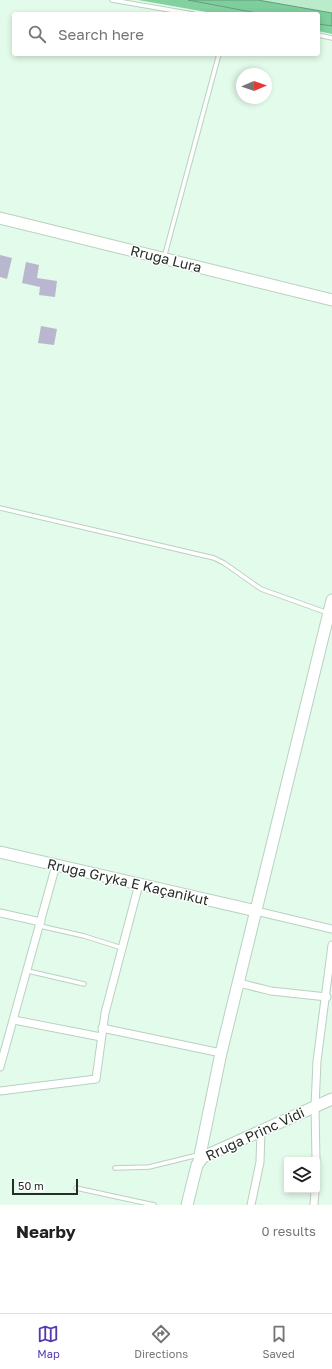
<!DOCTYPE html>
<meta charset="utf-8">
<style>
:root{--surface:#fff;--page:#f2f2f2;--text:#202124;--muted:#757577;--line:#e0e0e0;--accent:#5639b1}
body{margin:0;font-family:"Golos Text",sans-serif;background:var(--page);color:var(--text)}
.controls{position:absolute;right:12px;bottom:12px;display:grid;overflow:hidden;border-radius:4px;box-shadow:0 2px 6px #0003}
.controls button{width:36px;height:36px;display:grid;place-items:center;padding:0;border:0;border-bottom:1px solid var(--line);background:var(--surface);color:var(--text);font:20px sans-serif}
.compass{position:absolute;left:236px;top:68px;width:36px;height:36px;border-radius:50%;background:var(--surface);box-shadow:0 2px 6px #0003;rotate:88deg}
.scale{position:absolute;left:12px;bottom:10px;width:66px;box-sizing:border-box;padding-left:4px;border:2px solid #242d27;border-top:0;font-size:11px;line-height:14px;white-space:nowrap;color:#242d27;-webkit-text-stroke:3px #fff;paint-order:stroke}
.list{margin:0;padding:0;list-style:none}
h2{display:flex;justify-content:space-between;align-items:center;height:52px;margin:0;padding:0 16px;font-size:17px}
h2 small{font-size:13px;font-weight:400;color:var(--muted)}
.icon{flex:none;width:22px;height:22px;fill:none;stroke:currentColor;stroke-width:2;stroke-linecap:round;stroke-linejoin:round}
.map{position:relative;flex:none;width:332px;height:1205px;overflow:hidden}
.search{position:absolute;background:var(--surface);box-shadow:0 2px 6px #0003;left:12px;right:12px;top:12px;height:44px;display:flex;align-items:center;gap:10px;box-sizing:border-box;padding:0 14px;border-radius:4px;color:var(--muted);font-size:15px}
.sheet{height:108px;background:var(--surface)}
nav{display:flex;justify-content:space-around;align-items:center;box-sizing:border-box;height:56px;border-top:1px solid var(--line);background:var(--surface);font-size:11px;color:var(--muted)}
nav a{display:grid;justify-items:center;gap:2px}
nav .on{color:var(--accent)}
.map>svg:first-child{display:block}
.green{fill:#baeccb}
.forest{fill:#82d19f}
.water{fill:#7ecd9c;stroke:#639d79}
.building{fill:#b8b7cf}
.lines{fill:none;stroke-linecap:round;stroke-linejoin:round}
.lane-casing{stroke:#b9d1c1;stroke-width:5.5}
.street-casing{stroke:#b9d1c1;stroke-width:9}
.secondary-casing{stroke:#b9d1c1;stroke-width:13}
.lane{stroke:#fff;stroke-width:3.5}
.street{stroke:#fff;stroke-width:7}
.secondary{stroke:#fff;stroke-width:11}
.labels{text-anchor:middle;stroke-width:3;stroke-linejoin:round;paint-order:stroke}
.street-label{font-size:14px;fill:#242d27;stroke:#fff}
</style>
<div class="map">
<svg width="332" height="1205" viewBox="0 0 332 1205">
<rect width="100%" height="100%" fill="#e3fbea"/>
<polygon class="green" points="258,0 332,0 332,13"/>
<g class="forest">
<polygon points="138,0 188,0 262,14 218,14"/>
<polygon points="318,24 332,26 332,34 318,31"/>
</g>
<polygon class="water" points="188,0 258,0 332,13 332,26 318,24 318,14 262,14"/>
<g class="building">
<polygon points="0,255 12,258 7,279 0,277"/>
<polygon points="26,262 39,265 37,278 57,281 55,297 39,295 40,287 22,283"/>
<polygon points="41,326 57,329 54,345 38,343"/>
</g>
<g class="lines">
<g class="lane-casing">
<g id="lane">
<polyline points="112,0 193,14"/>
<polyline points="318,35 332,38"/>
<polyline points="164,258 219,54"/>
<polyline points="0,508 214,558 224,563 261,589 328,613"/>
<polyline points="40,926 84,936 122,948"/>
<polyline points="28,971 84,984"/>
<polyline points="115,1168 149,1167 198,1155"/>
<polyline points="76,1188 154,1205"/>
</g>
</g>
<g class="street-casing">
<g id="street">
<polyline points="256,911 332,929"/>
<polyline points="0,913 41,922"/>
<polyline points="239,983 271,991 327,997"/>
<polyline points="14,1020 101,1037"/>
<polyline points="102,1028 221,1053"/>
<polyline points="0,1067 56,865"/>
<polyline points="0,1091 96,1079 105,1013 139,884"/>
<polyline points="316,1160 315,1107 317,1061 332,945"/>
<polyline points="251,1205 260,1162 261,1131"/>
<polyline points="314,1205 315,1190"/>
</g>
</g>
<g class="secondary-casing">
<g id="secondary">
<polyline points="0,218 332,300"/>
<polyline points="0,852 256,911"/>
<polyline points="199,1160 221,1053 332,600"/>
<polyline points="187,1205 197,1165 203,1157 332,1099"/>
</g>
</g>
<use href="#lane" class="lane"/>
<use href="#street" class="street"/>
<use href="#secondary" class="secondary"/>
</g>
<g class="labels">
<g class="street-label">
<text transform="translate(166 259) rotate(14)" y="5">Rruga Lura</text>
<text transform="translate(128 882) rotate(13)" y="5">Rruga Gryka E Kaçanikut</text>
<text transform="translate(255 1134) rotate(-25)" y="5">Rruga Princ Vidi</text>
</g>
</g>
</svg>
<div class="controls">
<button><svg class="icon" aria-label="layers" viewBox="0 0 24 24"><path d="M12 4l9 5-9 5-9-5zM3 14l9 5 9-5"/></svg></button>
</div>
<svg class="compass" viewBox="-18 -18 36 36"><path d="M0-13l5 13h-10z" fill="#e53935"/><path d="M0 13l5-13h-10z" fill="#757577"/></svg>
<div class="scale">50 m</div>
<div class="search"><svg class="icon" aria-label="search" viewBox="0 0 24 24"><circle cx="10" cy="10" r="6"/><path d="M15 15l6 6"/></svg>Search here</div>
</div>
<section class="sheet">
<h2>Nearby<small>0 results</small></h2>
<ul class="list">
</ul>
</section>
<nav>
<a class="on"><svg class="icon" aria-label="map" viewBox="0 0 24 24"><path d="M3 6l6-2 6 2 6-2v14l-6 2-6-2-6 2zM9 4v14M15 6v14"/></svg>Map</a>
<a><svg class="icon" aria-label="directions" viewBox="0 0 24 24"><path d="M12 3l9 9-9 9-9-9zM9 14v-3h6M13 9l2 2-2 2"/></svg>Directions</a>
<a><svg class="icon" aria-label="saved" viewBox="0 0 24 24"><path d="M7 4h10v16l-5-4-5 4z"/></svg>Saved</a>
</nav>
